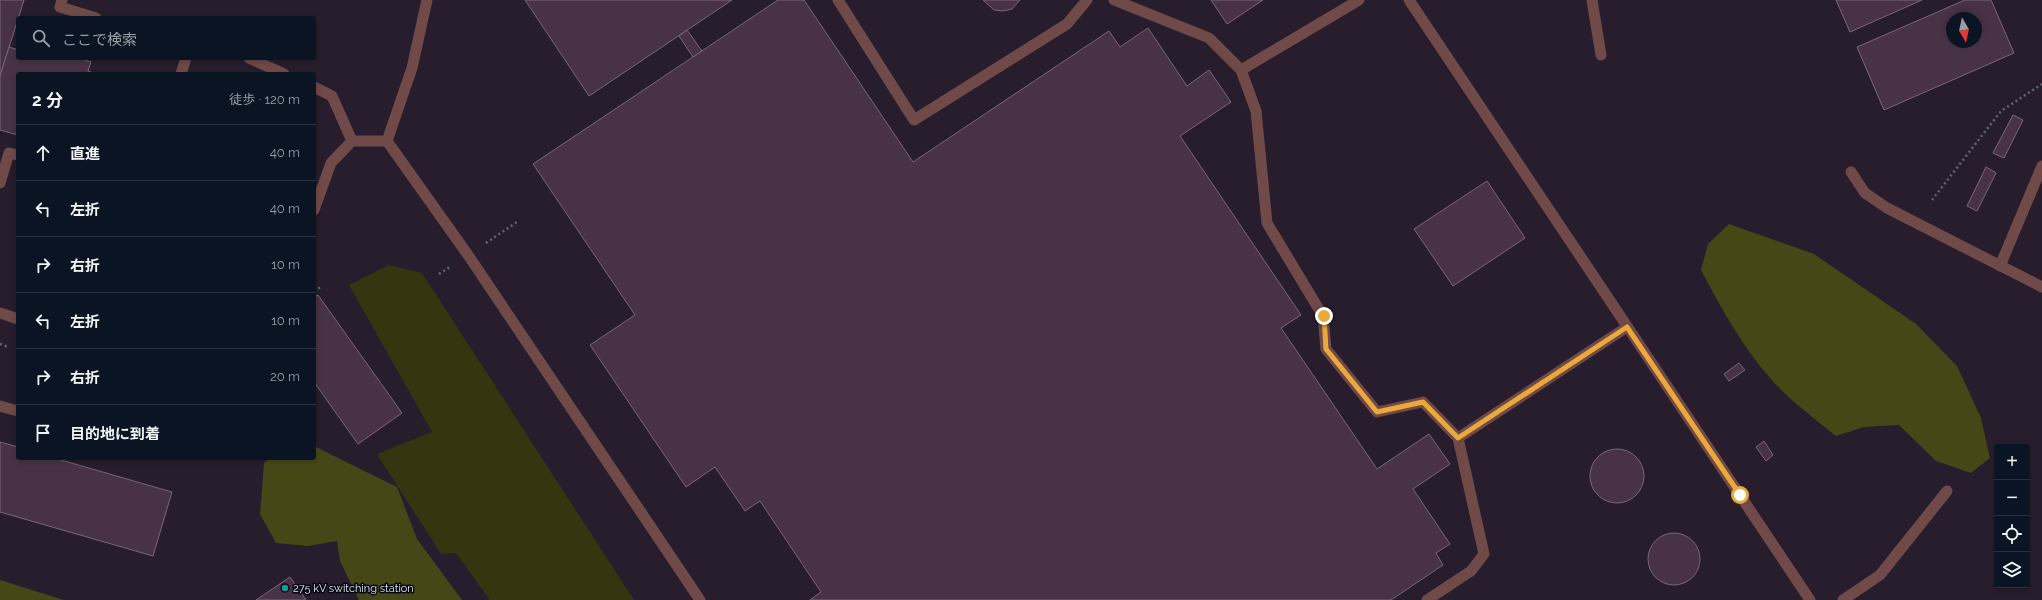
<!DOCTYPE html>
<html lang="ja">
<meta charset="utf-8">
<style>
:root{--surface:#0b1422;--page:#141d2a;--text:#f1f3f6;--muted:#9a9ea5;--line:#2b3340}
body{margin:0;font-family:Raleway,"Noto Sans JP",sans-serif;background:var(--page);color:var(--text)}
.controls{position:absolute;right:12px;bottom:12px;display:grid;overflow:hidden;border-radius:4px;box-shadow:0 2px 6px #0003}
.controls button{width:36px;height:36px;display:grid;place-items:center;padding:0;border:0;border-bottom:1px solid var(--line);background:var(--surface);color:var(--text);font:20px sans-serif}
.compass{position:absolute;left:1946px;top:12px;width:36px;height:36px;border-radius:50%;background:var(--surface);box-shadow:0 2px 6px #0003;rotate:171deg}
.stop{position:absolute;width:12px;height:12px;margin:-9px;border:3px solid #eba93a;border-radius:50%;background:#fff}
.stop.end{background:#eba93a;border-color:#fff;box-shadow:0 1px 4px #0008}
.list{margin:0;padding:0;list-style:none}
h2{display:flex;justify-content:space-between;align-items:center;height:52px;margin:0;padding:0 16px;font-size:17px}
h2 small{font-size:13px;font-weight:400;color:var(--muted)}
.list li{display:grid;grid-template-columns:26px 1fr auto;gap:12px;align-items:center;box-sizing:border-box;height:56px;padding:0 16px;border-top:1px solid var(--line)}
.list b{display:block;font-size:15px;white-space:nowrap}
.list em{font-size:13px;font-style:normal;color:var(--muted)}
.icon{flex:none;width:22px;height:22px;fill:none;stroke:currentColor;stroke-width:2;stroke-linecap:round;stroke-linejoin:round}
.map{position:relative;flex:none;width:2042px;height:600px;overflow:hidden}
.search{position:absolute;background:var(--surface);box-shadow:0 2px 6px #0003;left:16px;top:16px;width:300px;height:44px;display:flex;align-items:center;gap:10px;box-sizing:border-box;padding:0 14px;border-radius:4px;color:var(--muted);font-size:15px}
.panel{position:absolute;background:var(--surface);box-shadow:0 2px 6px #0003;left:16px;top:72px;width:300px;height:388px;border-radius:4px}
.map>svg:first-child{display:block}
.industrial{fill:#271d2c;fill-rule:evenodd}
.green{fill:#35360f}
.forest{fill:#454717}
.building{fill:#483346;stroke:#7b6579;fill-rule:evenodd}
.lines{fill:none;stroke-linecap:round;stroke-linejoin:round}
.path{stroke:#5d6879;stroke-width:2.5;stroke-dasharray:2 3;stroke-linecap:butt}
.service{stroke:#6f4a49;stroke-width:11}
.route{stroke:#eba93a;stroke-width:5}
.culture-dot{fill:#0f9aa8;stroke:#03060d;stroke-width:1.5}
.labels{text-anchor:middle;stroke-width:3;stroke-linejoin:round;paint-order:stroke}
.poi-label{font-size:11px;fill:#e3ebf9;stroke:#03060d;text-anchor:start}
</style>
<div class="map">
<svg width="2042" height="600" viewBox="0 0 2042 600">
<rect width="100%" height="100%" fill="#0f1b2e"/>
<path class="industrial" d="M 0,0 L 2042,0 L 2042,600 L 0,600 ZM 18,18 L 314,18 L 314,58 L 18,58 ZM 1952,18 L 1976,18 L 1976,42 L 1952,42 ZM 18,74 L 314,74 L 314,458 L 18,458 ZM 1997,447 L 2027,447 L 2027,585 L 1997,585 Z"/>
<polygon class="green" points="389,265 422,273 634,600 490,600 456,553 441,554 377,454 432,432 349,285"/>
<g class="forest">
<path d="M 1729,224 L 1814,254 L 1916,324 L 1957,366 L 1981,418 L 1990,458 L 1971,473 L 1936,461 L 1899,425 L 1864,427 L 1836,436 C 1814,418 1789,400 1770,378 C 1742,346 1721,308 1701,270 L 1708,244 Z"/>
<polygon points="314,446 397,487 417,539 462,600 359,600 340,561 337,541 308,546 276,543 260,514 264,463 269,458 314,458"/>
<polygon points="0,580 64,600 0,600"/>
</g>
<g class="building">
<polygon points="0,0 24,0 0,76"/>
<polygon points="525,0 732,0 589,96"/>
<polygon points="778,0 804,0 913,162 1109,31 1120,47 1148,28 1187,86 1209,70 1231,102 1180,136 1301,315 1281,328 1377,469 1429,434 1450,464 1413,489 1450,544 1436,553 1443,565 1391,600 810,600 821,592 760,501 745,511 715,467 686,487 590,345 635,315 533,164"/>
<polygon points="983,0 1020,0 1012,9 1003,11 994,10"/>
<polygon points="1211,0 1263,0 1227,24"/>
<polygon points="1836,0 1922,0 1850,32"/>
<path d="M 1965,0 L 1991,0 L 2014,53 L 1884,110 L 1857,47 ZM 1952,18 L 1976,18 L 1976,42 L 1952,42 Z"/>
<polygon points="687,30 702,51 693,57 679,36"/>
<polygon points="9,47 18,50 18,58 79,58 91,62 88,71 96,74 18,74 18,135 0,130 0,76"/>
<polygon points="2013,115 2023,120 2004,158 1993,153"/>
<polygon points="1986,167 1996,173 1977,211 1967,206"/>
<polygon points="1487,181 1525,238 1453,286 1414,229"/>
<polygon points="318,295 402,413 358,444 314,382 314,297"/>
<polygon points="1739,363 1745,370 1729,381 1724,374"/>
<polygon points="1764,441 1773,455 1766,461 1756,447"/>
<polygon points="0,442 18,447 18,458 54,458 172,492 153,556 0,512"/>
<circle cx="1617" cy="476" r="27"/>
<circle cx="1674" cy="559" r="26"/>
<polygon points="290,577 306,600 256,600"/>
</g>
<g class="lines">
<g class="path">
<polyline points="1932,200 2001,111 2042,84"/>
<polyline points="486,243 517,222"/>
<polyline points="439,274 450,267"/>
<polyline points="314,291 321,287"/>
<polyline points="0,344 8,347"/>
</g>
<g class="service">
<polyline points="62,0 60,7 96,18"/>
<polyline points="838,0 914,120 1067,24 1087,0"/>
<polyline points="1114,0 1209,38 1241,70 1256,111 1267,223 1323,316 1326,349 1377,412 1423,402 1458,438 1484,554 1471,571 1427,600"/>
<polyline points="1409,0 1810,600"/>
<polyline points="1592,0 1601,55"/>
<polyline points="249,58 284,74"/>
<polyline points="1241,70 1359,0"/>
<polyline points="181,74 186,58"/>
<polyline points="314,87 332,96 352,141"/>
<polyline points="387,141 468,255 700,600"/>
<polyline points="1851,172 1865,193 1887,208 2042,287"/>
<polyline points="0,183 9,153 18,155"/>
<polyline points="314,210 331,163 352,141 387,141 412,68 427,0"/>
<polyline points="2000,266 2042,166"/>
<polyline points="0,313 18,319"/>
<polyline points="0,406 18,411"/>
<polyline points="1458,438 1627,327"/>
<polyline points="1843,600 1880,575 1947,491"/>
</g>
</g>
<g class="lines">
<polyline class="route" points="1324,316 1326,349 1377,412 1423,402 1458,438 1627,327 1740,495"/>
</g>
<circle class="culture-dot" cx="285" cy="588" r="4"/>
<g class="labels">
<g class="poi-label">
<text x="293" y="592">275 kV switching station</text>
</g>
</g>
</svg>
<div class="controls">
<button>+</button>
<button>−</button>
<button><svg class="icon" aria-label="locate" viewBox="0 0 24 24"><circle cx="12" cy="12" r="6"/><path d="M12 2v4M12 18v4M2 12h4M18 12h4"/></svg></button>
<button><svg class="icon" aria-label="layers" viewBox="0 0 24 24"><path d="M12 4l9 5-9 5-9-5zM3 14l9 5 9-5"/></svg></button>
</div>
<svg class="compass" viewBox="-18 -18 36 36"><path d="M0-13l5 13h-10z" fill="#e53935"/><path d="M0 13l5-13h-10z" fill="#9a9ea5"/></svg>
<div class="stop" style="left:1740px;top:495px"></div>
<div class="stop end" style="left:1324px;top:316px"></div>
<div class="search"><svg class="icon" aria-label="search" viewBox="0 0 24 24"><circle cx="10" cy="10" r="6"/><path d="M15 15l6 6"/></svg>ここで検索</div>
<section class="panel">
<h2>2 分<small>徒歩 · 120 m</small></h2>
<ul class="list">
<li><svg class="icon" aria-label="ahead" viewBox="0 0 24 24"><path d="M12 20V5M6 11l6-6 6 6"/></svg><div><b>直進</b></div><em>40 m</em></li>
<li><svg class="icon" aria-label="left" viewBox="0 0 24 24"><path d="M17 20v-9H6M10 6l-5 5 5 5"/></svg><div><b>左折</b></div><em>40 m</em></li>
<li><svg class="icon" aria-label="right" viewBox="0 0 24 24"><path d="M7 20v-9h11M14 6l5 5-5 5"/></svg><div><b>右折</b></div><em>10 m</em></li>
<li><svg class="icon" aria-label="left" viewBox="0 0 24 24"><path d="M17 20v-9H6M10 6l-5 5 5 5"/></svg><div><b>左折</b></div><em>10 m</em></li>
<li><svg class="icon" aria-label="right" viewBox="0 0 24 24"><path d="M7 20v-9h11M14 6l5 5-5 5"/></svg><div><b>右折</b></div><em>20 m</em></li>
<li><svg class="icon" aria-label="arrive" viewBox="0 0 24 24"><path d="M6 21V4h12l-3 4 3 4H6"/></svg><div><b>目的地に到着</b></div></li>
</ul>
</section>
</div>
